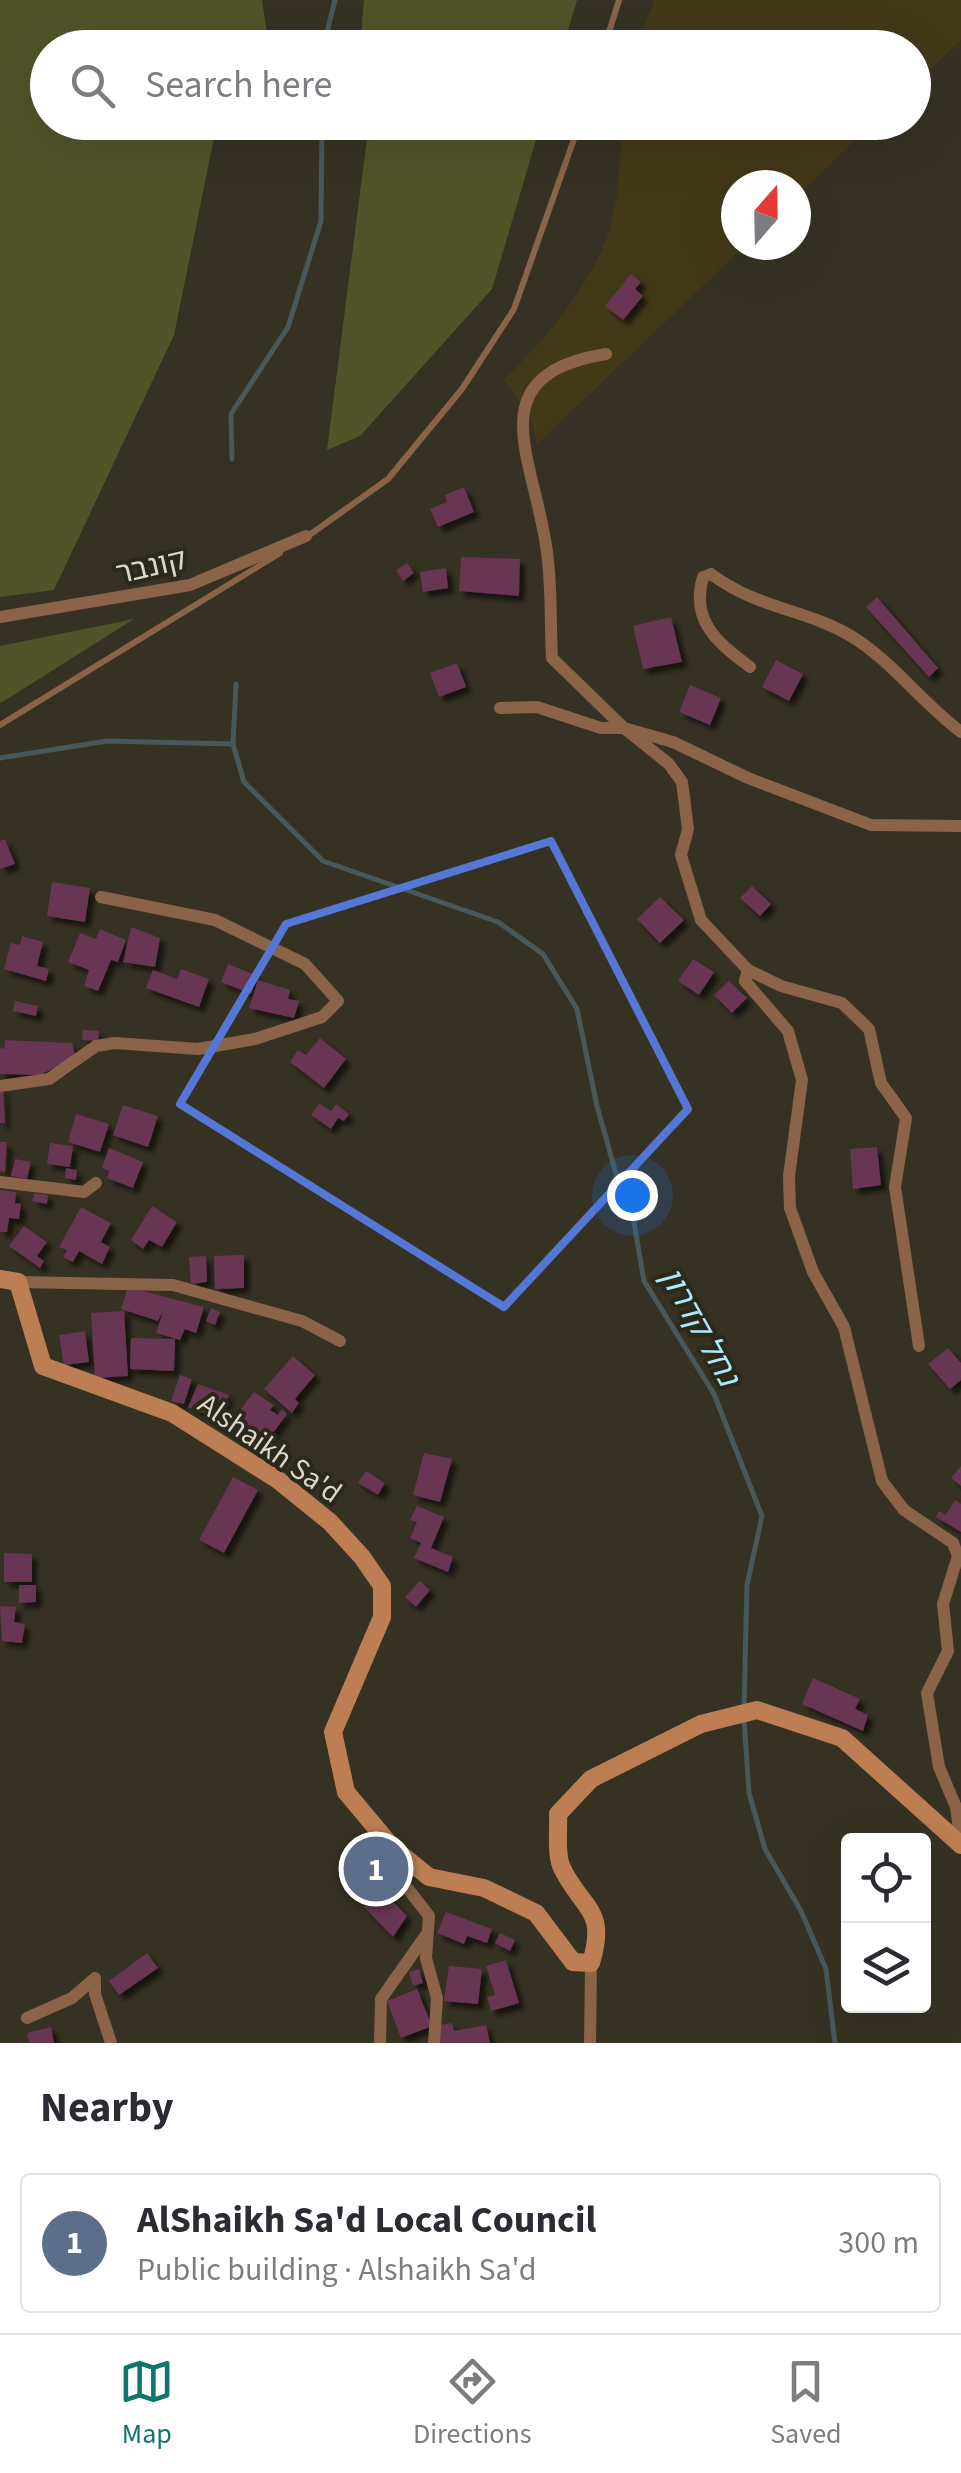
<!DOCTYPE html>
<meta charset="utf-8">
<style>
:root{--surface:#fff;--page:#f7f7f7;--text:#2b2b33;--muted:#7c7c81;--line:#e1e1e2;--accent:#0f766e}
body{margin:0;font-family:"Source Sans 3","Noto Sans Hebrew",sans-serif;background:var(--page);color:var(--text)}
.controls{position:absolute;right:30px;bottom:30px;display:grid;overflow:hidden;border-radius:10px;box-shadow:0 10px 40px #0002}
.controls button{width:90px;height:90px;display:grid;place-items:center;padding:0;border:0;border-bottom:2px solid var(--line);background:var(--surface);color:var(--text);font:50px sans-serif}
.compass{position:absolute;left:721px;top:170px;width:90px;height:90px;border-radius:50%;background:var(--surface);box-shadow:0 10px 40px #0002;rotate:20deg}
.you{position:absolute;left:632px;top:1195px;width:35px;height:35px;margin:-25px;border:8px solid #fff;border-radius:50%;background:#1a73e8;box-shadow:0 0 0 15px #1a73e833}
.badge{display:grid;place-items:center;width:65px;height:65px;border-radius:50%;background:var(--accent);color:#fff;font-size:32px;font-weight:700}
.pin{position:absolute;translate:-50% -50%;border:5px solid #fff;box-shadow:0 2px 10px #0006}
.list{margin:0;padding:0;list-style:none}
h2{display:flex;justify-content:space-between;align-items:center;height:130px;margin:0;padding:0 40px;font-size:42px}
h2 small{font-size:32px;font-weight:400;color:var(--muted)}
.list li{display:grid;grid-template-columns:65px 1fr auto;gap:30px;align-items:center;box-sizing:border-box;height:140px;margin:0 20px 20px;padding:0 20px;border:2px solid var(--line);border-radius:10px}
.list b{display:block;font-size:38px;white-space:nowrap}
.list p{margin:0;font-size:32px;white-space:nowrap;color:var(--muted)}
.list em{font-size:32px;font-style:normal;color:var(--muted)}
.icon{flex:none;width:55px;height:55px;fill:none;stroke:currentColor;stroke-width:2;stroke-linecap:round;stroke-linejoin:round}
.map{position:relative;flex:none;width:961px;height:2043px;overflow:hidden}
.search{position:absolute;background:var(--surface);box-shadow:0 10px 40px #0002;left:30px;right:30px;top:30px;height:110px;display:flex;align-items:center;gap:25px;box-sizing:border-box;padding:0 35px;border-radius:55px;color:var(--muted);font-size:38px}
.sheet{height:290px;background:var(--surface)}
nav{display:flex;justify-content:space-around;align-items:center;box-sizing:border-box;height:140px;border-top:2px solid var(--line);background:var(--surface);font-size:28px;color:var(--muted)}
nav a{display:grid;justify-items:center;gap:5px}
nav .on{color:var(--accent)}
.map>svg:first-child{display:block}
.green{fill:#515429}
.sand{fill:#423919}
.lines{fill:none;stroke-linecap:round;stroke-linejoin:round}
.stream{stroke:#48585b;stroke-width:5}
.building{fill:#673452;filter:url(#shadow)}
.lane{stroke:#8a6348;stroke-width:6}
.street{stroke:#8a6348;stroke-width:12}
.secondary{stroke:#bc7e52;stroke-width:18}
.marked{fill:none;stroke:#5577d5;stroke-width:8;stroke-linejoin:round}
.labels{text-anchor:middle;stroke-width:8;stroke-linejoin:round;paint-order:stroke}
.street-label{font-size:30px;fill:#d9d7ce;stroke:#2c281a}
.water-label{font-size:32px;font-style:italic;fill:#abe9fc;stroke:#2c281a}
</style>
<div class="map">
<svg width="961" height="2043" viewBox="0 0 961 2043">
<defs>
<filter id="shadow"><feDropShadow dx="5.5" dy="5.5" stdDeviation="2.5" flood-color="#0009"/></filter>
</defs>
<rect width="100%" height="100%" fill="#363223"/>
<g class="green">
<polygon points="0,0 262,0 269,47 48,48 48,122 217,123 174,335 54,590 0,597"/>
<polygon points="364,0 577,0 563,47 360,47"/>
<polygon points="369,123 541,123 492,289 360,436 327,450"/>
<polygon points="134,619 4,701 0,703 0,646"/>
</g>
<g class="sand">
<polygon points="655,0 961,0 961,40 914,85 914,48 635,47"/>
<path d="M 623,123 L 874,123 L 796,197 L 796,185 L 736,185 L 736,245 L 746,245 L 537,444 L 530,414 L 503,380 C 544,341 581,297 604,245 C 620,208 619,162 623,123 Z"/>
</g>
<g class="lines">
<g class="stream">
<polyline points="323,48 335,0"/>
<polyline points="232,459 231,414 288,327 321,221 322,122"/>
<polyline points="236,684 233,744 244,782 323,861 498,922 543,954 577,1009 597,1106 616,1174 632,1211 644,1281 714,1394 762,1516 747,1585 744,1708"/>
<polyline points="0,758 107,741 233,744"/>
<polyline points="744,1719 749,1793 765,1849 801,1911 826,1969 835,2043"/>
</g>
</g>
<g class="building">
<polygon points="631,274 641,282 635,289 643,296 623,320 605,306"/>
<polygon points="464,487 474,512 438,527 430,509 447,502 445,495"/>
<polygon points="461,557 520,559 519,596 459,591"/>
<polygon points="407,563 414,573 403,581 396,570"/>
<polygon points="446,568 448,588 423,592 420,572"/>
<polygon points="877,597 938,668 929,677 866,607"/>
<polygon points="671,617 682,662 643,669 633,626"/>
<polygon points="776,660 803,674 789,701 762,687"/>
<polygon points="457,663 466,687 439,697 430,673"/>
<polygon points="690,685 721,698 710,725 679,712"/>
<polygon points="5,839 15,864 0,869 0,841"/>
<polygon points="52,882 90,888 85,922 47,916"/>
<polygon points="752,886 771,904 760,916 740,898"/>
<polygon points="660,897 684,920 660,943 637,919"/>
<polygon points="131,927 160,938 155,967 123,962"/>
<polygon points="100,929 126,940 118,962 111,960 98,991 84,986 89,970 68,962 80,933 96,939"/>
<polygon points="22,936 43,942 37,966 49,969 46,981 4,969 11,943 20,945"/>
<polygon points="693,959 714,972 699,995 678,981"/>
<polygon points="228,964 258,976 251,994 221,982"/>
<polygon points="181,969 209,979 199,1007 146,988 153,970 177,979"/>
<polygon points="258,980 290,990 288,999 299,1001 294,1018 249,1008"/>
<polygon points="729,981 747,998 732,1013 714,995"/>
<polygon points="15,1001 38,1006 36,1016 13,1011"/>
<polygon points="83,1030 99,1031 98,1041 82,1040"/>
<polygon points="320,1038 346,1059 324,1088 290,1062 298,1050 306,1055"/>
<polygon points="5,1040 72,1043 76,1057 40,1075 0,1074 0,1048 4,1049"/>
<polygon points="0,1088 3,1088 5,1123 0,1123"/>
<polygon points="319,1103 331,1111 336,1104 349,1114 344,1121 338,1118 331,1129 311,1115"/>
<polygon points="123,1105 158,1116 148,1147 113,1135"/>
<polygon points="76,1114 109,1124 100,1152 68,1142"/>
<polygon points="0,1142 7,1142 5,1172 0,1171"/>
<polygon points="50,1143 73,1146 70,1167 47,1164"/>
<polygon points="877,1147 881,1185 853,1189 850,1149"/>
<polygon points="109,1148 143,1162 133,1188 107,1178 109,1171 102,1168"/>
<polygon points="15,1159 31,1162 27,1179 11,1176"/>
<polygon points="66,1168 77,1170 76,1180 65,1178"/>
<polygon points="0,1190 16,1192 15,1203 21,1204 19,1219 9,1218 7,1232 0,1232"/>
<polygon points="34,1193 48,1195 47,1204 32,1201"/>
<polygon points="152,1206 177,1222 162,1247 149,1240 143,1249 131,1240"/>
<polygon points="81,1207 111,1223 101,1242 110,1247 102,1264 79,1251 73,1262 63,1257 67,1250 59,1247"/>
<polygon points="24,1226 47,1242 37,1256 44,1261 40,1268 9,1246"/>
<polygon points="244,1255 244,1288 215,1289 214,1256"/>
<polygon points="206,1256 207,1282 191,1284 189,1257"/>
<polygon points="128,1287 204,1307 196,1333 185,1329 180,1340 156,1333 163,1312 158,1321 121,1309"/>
<polygon points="211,1308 220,1312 215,1325 206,1321"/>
<polygon points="124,1311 128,1376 95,1378 91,1313"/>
<polygon points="85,1331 89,1362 64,1365 59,1335"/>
<polygon points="131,1338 175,1339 174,1371 130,1369"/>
<polygon points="948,1348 961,1363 961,1380 950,1389 928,1364"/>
<polygon points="293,1356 315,1375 295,1399 299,1403 292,1413 264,1389"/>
<polygon points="180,1375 192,1379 184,1404 171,1401"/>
<polygon points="198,1384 229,1395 218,1419 188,1407"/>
<polygon points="254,1392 274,1405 270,1410 278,1415 282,1409 287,1414 267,1441 234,1418"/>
<polygon points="424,1453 452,1459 440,1502 413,1495"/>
<polygon points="961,1466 961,1486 951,1478"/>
<polygon points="366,1471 385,1483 378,1495 358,1483"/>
<polygon points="233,1477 258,1490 224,1553 199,1540"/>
<polygon points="955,1500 961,1504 961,1532 936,1517 939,1511 946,1515"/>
<polygon points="417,1506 444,1517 431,1548 453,1557 448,1572 414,1558 421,1543 410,1538 417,1522 410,1520"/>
<polygon points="4,1553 32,1554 32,1582 4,1582"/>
<polygon points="420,1581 430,1590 416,1607 405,1597"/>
<polygon points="19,1585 36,1585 36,1602 19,1603"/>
<polygon points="0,1606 16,1607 14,1622 25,1624 22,1643 2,1641"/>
<polygon points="813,1678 860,1699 855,1709 868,1715 863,1731 802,1704"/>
<polygon points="387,1895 407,1916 393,1937 364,1907 374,1896 380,1902"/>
<polygon points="446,1912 492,1929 487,1943 467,1936 464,1944 437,1933"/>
<polygon points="500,1933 515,1940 510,1951 495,1943"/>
<polygon points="147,1953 158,1968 119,1995 109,1981"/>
<polygon points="506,1960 519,2003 491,2011 487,1997 495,1995 486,1966"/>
<polygon points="449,1966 482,1969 478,2004 444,2001"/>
<polygon points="419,1969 423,1983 413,1986 409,1972"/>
<polygon points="417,1989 432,2026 401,2038 387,2001"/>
<polygon points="452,2023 454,2031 486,2025 490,2043 439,2043 435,2026"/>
<polygon points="51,2027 54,2043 29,2043 27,2033"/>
</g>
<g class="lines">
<g class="lane">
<polyline points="604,48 619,0"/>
<polyline points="308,536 388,479 462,389 514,309 580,122"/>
<polyline points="0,725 280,553"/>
</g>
<g class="street">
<path d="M 606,354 C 484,374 528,447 544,534 C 552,573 550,618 552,658 L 624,728 L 673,742 L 748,778 L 871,825 L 961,826"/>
<polyline points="0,617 190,585 306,536"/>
<path d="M 750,667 C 718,643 690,621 703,577 L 711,574 C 760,610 803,608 851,636 C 892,661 922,703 961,732"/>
<polyline points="500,708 537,707 601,728 624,728 669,764 682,782 688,829 681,855 701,920 748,970 781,986 842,1003 869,1029 881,1083 906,1118 895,1187 919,1346"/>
<polyline points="748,970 745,981 788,1031 802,1080 789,1176 790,1208 813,1272 844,1327 882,1481 904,1510 953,1543 958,1556 943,1604 948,1651 927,1693 939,1767 956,1807 961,1844"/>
<polyline points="0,1086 49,1079 96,1046 115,1043 198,1049 255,1039 322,1017 338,1001 305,964 215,920 101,897"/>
<polyline points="0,1182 84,1192 96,1183"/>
<polyline points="18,1282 173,1285 302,1321 340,1341"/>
<polyline points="392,1847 398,1876 429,1916 426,1958 437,1998 434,2043"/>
<polyline points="27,2018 72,1998 95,1978 95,1994 111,2043"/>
<polyline points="380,2043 381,1999 426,1935"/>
<polyline points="590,2043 591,1963"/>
</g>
<path class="secondary" d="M 0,1279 L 18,1282 L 43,1366 L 172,1413 L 278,1480 L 330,1522 L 362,1557 L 382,1586 L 382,1617 L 333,1732 L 346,1792 L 392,1847 L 429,1877 L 484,1888 L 536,1913 L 573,1962 L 591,1963 C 607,1909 584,1911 563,1870 C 555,1856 559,1830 558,1814 L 591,1779 L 701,1724 L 757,1710 L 842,1738 L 961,1845"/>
</g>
<path class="marked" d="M 551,841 L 688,1109 L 504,1307 L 180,1104 L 286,924 Z"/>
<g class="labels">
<g class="street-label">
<text transform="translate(151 566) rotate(-13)" y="10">קונבר</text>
<text transform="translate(270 1448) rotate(35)" y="10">Alshaikh Sa'd</text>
</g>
<g class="water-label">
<text transform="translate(700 1326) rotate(61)" y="11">נחל קדרון</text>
</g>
</g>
</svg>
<div class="controls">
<button><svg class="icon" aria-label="locate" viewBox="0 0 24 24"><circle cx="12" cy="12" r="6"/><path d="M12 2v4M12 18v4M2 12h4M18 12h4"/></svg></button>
<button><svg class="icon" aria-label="layers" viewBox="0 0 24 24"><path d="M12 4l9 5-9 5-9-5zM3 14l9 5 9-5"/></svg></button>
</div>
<svg class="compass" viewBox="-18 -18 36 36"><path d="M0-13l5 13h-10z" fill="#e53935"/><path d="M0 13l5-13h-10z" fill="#7c7c81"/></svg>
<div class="you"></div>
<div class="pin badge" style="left:376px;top:1869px;background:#5c6f8a">1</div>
<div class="search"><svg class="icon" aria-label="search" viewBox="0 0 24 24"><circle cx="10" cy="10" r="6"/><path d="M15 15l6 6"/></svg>Search here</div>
</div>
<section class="sheet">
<h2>Nearby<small></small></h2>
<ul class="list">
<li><span class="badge" style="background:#5c6f8a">1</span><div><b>AlShaikh Sa'd Local Council</b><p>Public building · Alshaikh Sa'd</p></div><em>300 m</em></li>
</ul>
</section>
<nav>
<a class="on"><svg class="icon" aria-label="map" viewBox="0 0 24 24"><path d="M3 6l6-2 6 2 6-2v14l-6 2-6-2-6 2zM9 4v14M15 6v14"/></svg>Map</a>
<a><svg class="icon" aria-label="directions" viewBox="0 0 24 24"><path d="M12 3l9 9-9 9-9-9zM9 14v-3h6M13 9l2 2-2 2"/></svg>Directions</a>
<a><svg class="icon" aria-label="saved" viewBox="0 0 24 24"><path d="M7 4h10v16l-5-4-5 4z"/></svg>Saved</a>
</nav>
